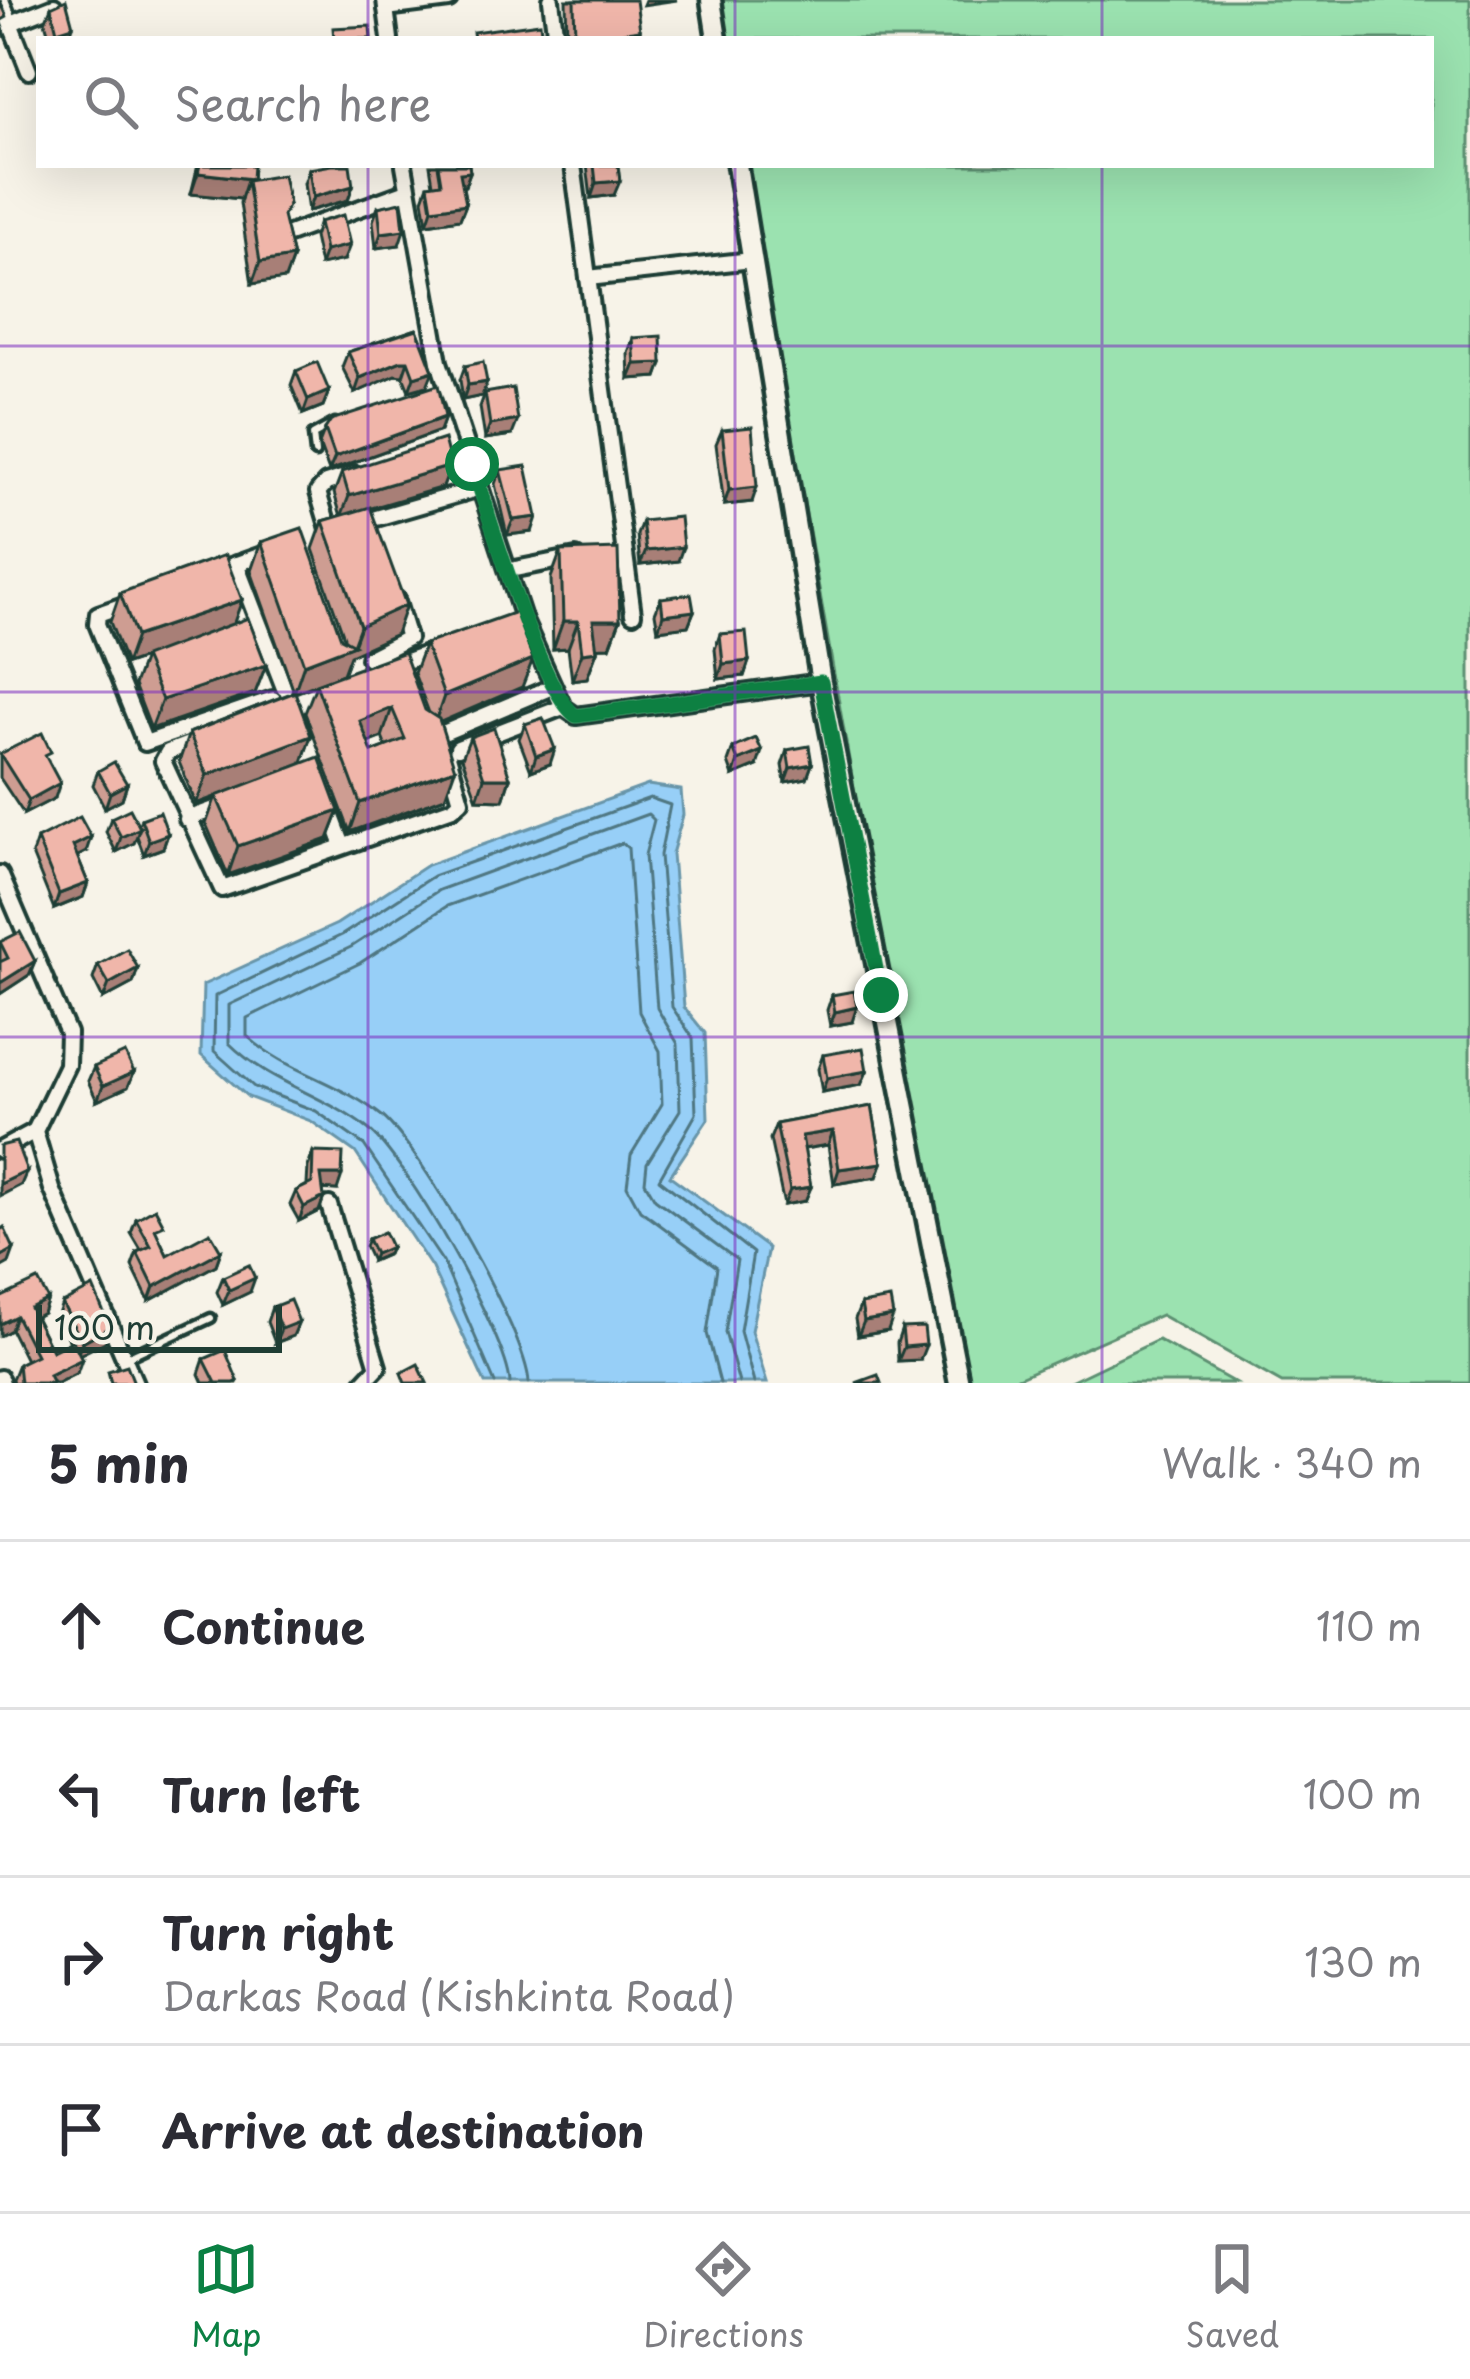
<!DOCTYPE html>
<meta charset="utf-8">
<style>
:root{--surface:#fff;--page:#f7f7f7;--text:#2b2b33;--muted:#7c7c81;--line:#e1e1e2;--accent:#0b8043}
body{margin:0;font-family:"Playpen Sans",sans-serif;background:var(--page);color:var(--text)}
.scale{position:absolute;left:36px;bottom:30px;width:246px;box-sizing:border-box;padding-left:12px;border:6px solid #1f3d34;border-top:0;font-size:33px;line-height:42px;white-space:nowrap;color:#1f3d34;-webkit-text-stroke:9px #f7f3e8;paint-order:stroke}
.stop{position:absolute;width:36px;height:36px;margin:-27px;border:9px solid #0b8043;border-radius:50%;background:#fff}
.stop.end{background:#0b8043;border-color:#fff;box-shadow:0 3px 12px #0008}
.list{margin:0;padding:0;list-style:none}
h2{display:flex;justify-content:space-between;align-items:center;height:156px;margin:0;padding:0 48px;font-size:51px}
h2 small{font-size:39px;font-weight:400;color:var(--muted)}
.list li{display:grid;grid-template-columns:78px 1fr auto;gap:36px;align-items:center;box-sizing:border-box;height:168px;padding:0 48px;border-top:3px solid var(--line)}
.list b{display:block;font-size:45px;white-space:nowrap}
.list p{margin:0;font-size:39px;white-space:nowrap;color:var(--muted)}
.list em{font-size:39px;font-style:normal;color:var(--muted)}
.icon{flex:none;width:66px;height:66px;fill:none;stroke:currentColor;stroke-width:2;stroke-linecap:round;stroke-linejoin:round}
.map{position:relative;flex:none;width:1470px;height:1383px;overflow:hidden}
.search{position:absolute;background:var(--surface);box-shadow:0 12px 48px #0002;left:36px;right:36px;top:36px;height:132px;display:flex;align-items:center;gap:30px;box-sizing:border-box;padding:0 42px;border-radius:0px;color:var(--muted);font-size:45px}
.sheet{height:828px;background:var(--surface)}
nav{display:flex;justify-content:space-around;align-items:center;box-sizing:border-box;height:168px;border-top:3px solid var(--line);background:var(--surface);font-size:33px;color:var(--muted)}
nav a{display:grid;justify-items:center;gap:6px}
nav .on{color:var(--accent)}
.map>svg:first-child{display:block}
.green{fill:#9be2b0;stroke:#5d9072;stroke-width:3}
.water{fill:#97cff7;stroke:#6795a9;stroke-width:3}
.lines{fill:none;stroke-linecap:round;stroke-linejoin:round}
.shore{stroke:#4f7782;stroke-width:3}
.lane-casing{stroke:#1f3d34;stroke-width:15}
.street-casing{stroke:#1f3d34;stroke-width:22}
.secondary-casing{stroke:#1f3d34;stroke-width:27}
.lane{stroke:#f7f3e8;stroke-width:6}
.street{stroke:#f7f3e8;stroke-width:14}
.secondary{stroke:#f7f3e8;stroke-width:18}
.wall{fill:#ce9d92;stroke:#1f3d34;stroke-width:3;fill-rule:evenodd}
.shaded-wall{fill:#a87f77;stroke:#1f3d34;stroke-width:3}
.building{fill:#f0b6aa;stroke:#1f3d34;stroke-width:3;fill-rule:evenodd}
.route{stroke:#0b8043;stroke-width:15}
.grid{fill:none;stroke:#7b2cbf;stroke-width:3;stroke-opacity:0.55}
</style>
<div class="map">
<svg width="1470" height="1383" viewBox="0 0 1470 1383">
<rect width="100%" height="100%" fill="#f7f3e8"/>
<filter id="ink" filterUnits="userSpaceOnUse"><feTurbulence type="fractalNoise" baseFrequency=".00833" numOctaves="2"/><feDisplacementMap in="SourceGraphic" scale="24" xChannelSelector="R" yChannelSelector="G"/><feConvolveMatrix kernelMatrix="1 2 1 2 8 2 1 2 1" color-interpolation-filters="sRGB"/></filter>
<g filter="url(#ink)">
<g class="green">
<polygon points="716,0 1470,0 1470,1383 1282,1383 1161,1315 1006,1383 958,1383 745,165 1431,165 1431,39 723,39"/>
<polygon points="1158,1340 1235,1383 1068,1383"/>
</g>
<polygon class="water" points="648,785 681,790 683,815 672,854 684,1007 705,1033 708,1119 670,1176 768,1248 751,1331 767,1383 485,1383 432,1268 355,1152 311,1121 248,1097 201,1055 203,985 337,924 427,865"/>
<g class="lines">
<g class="shore">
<polyline points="495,1383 443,1262 364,1145 316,1111 254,1087 214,1051 215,996 342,935 433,876 650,798 670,805 660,855 672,1007 693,1038 696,1114 659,1179 753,1253 740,1331 754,1383"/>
<path d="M 510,1383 C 508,1338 404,1156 368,1129 C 323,1094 269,1083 229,1043 L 229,1005 L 351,947 L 439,890 L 648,814 L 654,820 L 645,855 L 657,1008 L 678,1044 L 680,1110 L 647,1163 L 645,1182 L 655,1199 L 737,1260 L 725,1332 L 739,1383"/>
<path d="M 529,1383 C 527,1334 421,1148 382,1116 C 340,1082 286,1072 247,1036 L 247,1018 L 360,963 L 447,906 L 622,843 L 628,848 L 639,1012 L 660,1051 L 662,1104 L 631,1155 L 627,1186 L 640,1210 L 717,1267 L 707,1333 L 720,1383"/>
</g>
<g class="lane-casing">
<g id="lane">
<polyline points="315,453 313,435 335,423"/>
<polyline points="127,1357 211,1318"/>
</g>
</g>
<g class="street-casing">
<g id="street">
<polyline points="1,0 29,71"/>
<polyline points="385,0 390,39"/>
<polyline points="551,0 556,39"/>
<polyline points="386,8 449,0"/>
<polyline points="11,23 54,6"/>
<polyline points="404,165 439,362 524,621 563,707 576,716 821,682"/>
<polyline points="573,165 633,614"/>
<polyline points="286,235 407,191"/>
<polyline points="588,278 752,260"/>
<polyline points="359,523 480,488"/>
<polyline points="330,532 318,492 326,483 355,474"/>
<polyline points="236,564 284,688"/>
<polyline points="510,570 576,557"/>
<polyline points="217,571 270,552"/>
<polyline points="129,603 98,614 97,624 145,743 273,699"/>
<polyline points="369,658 408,638 396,599"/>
<polyline points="390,667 437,650"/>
<polyline points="428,735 441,734 552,687"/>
<polyline points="199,740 168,752 163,761 222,889 453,808 461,801 448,756"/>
<polyline points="458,748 563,707"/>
<polyline points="328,806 343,846"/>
<polyline points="187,819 228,804"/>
<polyline points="0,874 68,1033 67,1065 35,1131 52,1189 135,1383"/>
<polyline points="0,1150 35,1131"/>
<polyline points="329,1205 378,1367 363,1383"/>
<polyline points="0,1378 2,1383"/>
</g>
</g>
<g class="secondary-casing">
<g id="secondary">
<polyline points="711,0 717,39"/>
<polyline points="737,165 821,682 959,1383"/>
</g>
</g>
<use href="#lane" class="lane"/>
<use href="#street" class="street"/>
<use href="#secondary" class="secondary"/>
</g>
<g class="wall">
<polygon points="566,0 604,0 640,30 637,39 567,39"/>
<polygon points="51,7 69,39 50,39 45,22"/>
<polygon points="198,165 253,165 252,180 283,218 293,257 285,279 252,284 240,203 241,199 191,194"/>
<polygon points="430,165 469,165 470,172 465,186 463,187 466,204 460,219 427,224 423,199 428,185 433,184"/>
<polygon points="587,165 618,165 614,195 591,198"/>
<polygon points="309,169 348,200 308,211 304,184"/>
<polygon points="378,207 399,245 376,248 373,221"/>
<polygon points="319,222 344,260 320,265 314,237"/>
<polygon points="417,329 433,371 427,386 409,391 403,376 396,375 355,393 342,367 348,352"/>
<polygon points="633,338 662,363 657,377 629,379 628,353"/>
<polygon points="465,366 487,382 482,396 463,400 460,380"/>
<polygon points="296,371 329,391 323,406 303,414 291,385"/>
<polygon points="485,393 512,435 485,439 480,407"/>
<polygon points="445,417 440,431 329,471 319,444 325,429"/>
<polygon points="722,430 752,502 724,505 716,444"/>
<path d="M 451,466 L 443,487 L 370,509 L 396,634 L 350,655 L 343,674 L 429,713 L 414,673 L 425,644 L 522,687 L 440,722 L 445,797 L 350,832 L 305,713 L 316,685 L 295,693 L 311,736 L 301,764 L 339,811 L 328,839 L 228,875 L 206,824 L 216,796 L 196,804 L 179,762 L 189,733 L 294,692 L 251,571 L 261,542 L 341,638 L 345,640 L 313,549 L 323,521 L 341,516 L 334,493 L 342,472 ZM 382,737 L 386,747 L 372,752 L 368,742 Z"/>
<polygon points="500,470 532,532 507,535 495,484"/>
<polygon points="642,521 678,561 640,565 637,535"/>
<polygon points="561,551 620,620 610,647 597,647 597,651 587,678 572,680 568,648 553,649 551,578"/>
<polygon points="120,593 234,623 266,665 255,693 151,729 134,685 144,658 126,664 110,622"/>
<polygon points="661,598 694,611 688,626 658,630 655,613"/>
<polygon points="720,634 749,661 744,676 718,679 715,649"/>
<polygon points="525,724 550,764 531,771 519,739"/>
<polygon points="470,737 510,778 503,800 477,799 462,758"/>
<polygon points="733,748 757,766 733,776 728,762"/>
<polygon points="787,750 812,764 807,778 785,782 782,765"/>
<polygon points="0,754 48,760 55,798 24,814 0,778"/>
<polygon points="98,771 127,784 122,799 105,808 93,785"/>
<polygon points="111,818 138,826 141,819 168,834 163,848 144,855 137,836 134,843 116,852 106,832"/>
<polygon points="37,839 86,852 77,856 88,883 83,897 54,909 32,854"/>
<polygon points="0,943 35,961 29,975 0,994"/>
<polygon points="98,965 138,968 133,983 103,999 93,979"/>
<polygon points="832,995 852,1022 830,1026 827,1010"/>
<polygon points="823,1055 867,1071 861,1085 822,1092 818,1069"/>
<polygon points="94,1067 134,1072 128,1087 97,1101 88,1081"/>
<polygon points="872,1106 882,1163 877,1177 834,1184 828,1145 804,1149 811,1187 805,1201 784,1205 770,1139 776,1124"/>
<polygon points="313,1152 337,1190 323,1189 324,1197 319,1211 299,1221 290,1205 296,1191 307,1185 308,1167"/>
<polygon points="136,1219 159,1238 167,1255 221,1251 216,1265 149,1301 132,1266 137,1252 141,1250 131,1233"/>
<polygon points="368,1239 391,1247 388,1254 372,1261 365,1246"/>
<polygon points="223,1277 250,1292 223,1305 217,1292"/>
<polygon points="0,1298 48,1299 43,1313 35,1317 52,1351 70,1342 57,1317 62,1303 105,1342 80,1354 77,1373 57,1383 13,1383 12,1379 18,1364 26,1360 11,1330"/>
<polygon points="861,1304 888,1331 858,1336 855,1319"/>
<polygon points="272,1307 299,1322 293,1336 275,1343 267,1322"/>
<polygon points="902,1328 920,1360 898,1361 897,1343"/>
<polygon points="204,1359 238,1381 237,1383 203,1383 199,1374"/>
</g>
<g class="shaded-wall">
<polygon points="645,0 677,0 643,5"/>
<polygon points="73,26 69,39 54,39 57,31"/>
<polygon points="640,30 637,39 575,39"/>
<polygon points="470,172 465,186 455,188 460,173"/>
<polygon points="198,173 252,179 247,181 241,199 191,194"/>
<polygon points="620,181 614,195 591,198 596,183"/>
<polygon points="353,186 348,200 308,211 313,197"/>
<polygon points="466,204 460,219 427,224 432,209"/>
<polygon points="404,230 399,245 376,248 381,233"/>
<polygon points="350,245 344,260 320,265 325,251"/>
<polygon points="293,257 285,279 252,284 260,262"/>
<polygon points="401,361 408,361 403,376 396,375 355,393 360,378"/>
<polygon points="662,363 657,377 629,379 635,364"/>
<polygon points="433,371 427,386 409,391 414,377"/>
<polygon points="487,382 482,396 463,400 468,385"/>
<polygon points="329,391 323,406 303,414 308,400"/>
<polygon points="445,417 440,431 329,471 335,457"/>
<polygon points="518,420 512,435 485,439 490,425"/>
<polygon points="451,466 443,487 341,517 349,496"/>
<polygon points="757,487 752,502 724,505 729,490"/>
<polygon points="537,517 532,532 507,535 513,520"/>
<polygon points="683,547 678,561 640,565 646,551"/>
<polygon points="242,600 232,628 126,664 136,636"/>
<polygon points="406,605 396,634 350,655 343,674 294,693 304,664 353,645 360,626"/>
<polygon points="694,611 688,626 658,630 663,615"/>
<polygon points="593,620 620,620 610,647 583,648"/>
<polygon points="563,621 578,621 568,648 553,649"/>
<polygon points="597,651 587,678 572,680 582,653"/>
<polygon points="533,659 522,687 434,725 444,696"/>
<polygon points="749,661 744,676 718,679 723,664"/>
<polygon points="266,665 255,693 151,729 162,700"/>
<polygon points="392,708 382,737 350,750 360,721"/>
<polygon points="311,736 301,765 196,804 207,775"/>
<polygon points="555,749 550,764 531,771 536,756"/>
<polygon points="762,751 757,766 733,776 738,761"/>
<polygon points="812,764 807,778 785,782 790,768"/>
<polygon points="455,769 445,797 350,832 360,803"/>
<polygon points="484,778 510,778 503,800 477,799"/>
<polygon points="60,783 55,798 24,814 29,800"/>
<polygon points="127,784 122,799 105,808 110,793"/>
<polygon points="339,811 328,839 228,875 238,846"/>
<polygon points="140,828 134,843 116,852 121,837"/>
<polygon points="168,834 163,848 144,855 149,841"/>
<polygon points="91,837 86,852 68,861 73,846"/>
<polygon points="88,883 83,897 54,909 59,894"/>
<polygon points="35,961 29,975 0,994 0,983"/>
<polygon points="138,968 133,983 103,999 109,984"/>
<polygon points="857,1007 852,1022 830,1026 835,1012"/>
<polygon points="867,1071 861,1085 822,1092 827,1078"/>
<polygon points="134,1072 128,1087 97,1101 103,1086"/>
<polygon points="833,1131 828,1145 797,1150 802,1136"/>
<polygon points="882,1163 877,1177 834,1184 839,1169"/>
<polygon points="27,1171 21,1185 0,1196 0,1184"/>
<polygon points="321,1175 342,1175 337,1190 315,1189"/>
<polygon points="811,1187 805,1201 784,1205 790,1190"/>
<polygon points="324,1197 319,1211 299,1221 304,1207"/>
<polygon points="391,1247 388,1254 372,1261 375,1254"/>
<polygon points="14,1249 9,1263 0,1268 0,1257"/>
<polygon points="221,1251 216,1265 149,1301 154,1287"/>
<polygon points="255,1278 250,1292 223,1305 229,1290"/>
<polygon points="48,1299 43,1313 25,1323 30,1308"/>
<polygon points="16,1316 11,1330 0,1336 0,1324"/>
<polygon points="893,1316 888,1331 858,1336 864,1321"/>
<polygon points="299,1322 293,1336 275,1343 281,1329"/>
<polygon points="110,1327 105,1342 77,1356 82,1342"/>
<polygon points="926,1345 920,1360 898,1361 904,1347"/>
<polygon points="82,1359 77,1373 57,1383 46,1383 49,1375"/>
</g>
<g class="building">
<polygon points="0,0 7,17 0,21"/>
<polygon points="66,0 73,26 57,31 51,7"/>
<polygon points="574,0 636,0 640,30 575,39"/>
<polygon points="540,23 542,39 474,39 473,32"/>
<polygon points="370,26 371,39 334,39 333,28"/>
<polygon points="200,165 253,165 252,179 198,173"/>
<polygon points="332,165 350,165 353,186 313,197 309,169"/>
<polygon points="438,165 469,165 470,172 460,173 466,204 432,209 428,185 441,183"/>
<polygon points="594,165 618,165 620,181 596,183"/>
<polygon points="283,175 289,204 283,216 293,257 260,262 247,181"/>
<polygon points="401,202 404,230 381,233 378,207"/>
<polygon points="343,215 350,245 325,251 319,222"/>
<polygon points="417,329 433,371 414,377 408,361 401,361 360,378 348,352"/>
<polygon points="661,336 662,363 635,364 633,338"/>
<polygon points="317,362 329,391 308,400 296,371"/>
<polygon points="483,362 487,382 468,385 465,366"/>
<polygon points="438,385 445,417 335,457 325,429 331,420"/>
<polygon points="513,388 518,420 490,425 485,393"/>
<polygon points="752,427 757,487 729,490 722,430"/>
<polygon points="444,439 451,466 349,496 342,472"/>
<polygon points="526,466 537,517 513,520 500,470"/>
<polygon points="370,507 406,605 360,626 323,521"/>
<polygon points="680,517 683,547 646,551 642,521"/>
<polygon points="302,528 341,638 354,645 304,664 261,542"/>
<polygon points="618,549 620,620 593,620 597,651 582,653 578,621 563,621 561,551"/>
<polygon points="225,555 242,600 136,636 120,593"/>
<polygon points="691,594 694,611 663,615 661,598"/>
<polygon points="516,612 533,659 444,696 425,644"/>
<polygon points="248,618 266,665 162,700 144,657"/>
<polygon points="746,632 749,661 723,664 720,634"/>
<path d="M 404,652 L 425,710 L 439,719 L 455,769 L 360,803 L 316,684 ZM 392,708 L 405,739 L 372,752 L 360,721 Z"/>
<polygon points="295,692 311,736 207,775 189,733"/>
<polygon points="543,718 555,749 536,756 525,724"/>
<polygon points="494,728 510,778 484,778 470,737"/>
<polygon points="42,733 51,752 45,755 60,783 29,800 0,754"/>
<polygon points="756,738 762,751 738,761 733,748"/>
<polygon points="809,746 812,764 790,768 787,750"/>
<polygon points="319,757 339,811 238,846 216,796"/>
<polygon points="114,762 127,784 110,793 98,771"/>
<polygon points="130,809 140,828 121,837 111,818"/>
<polygon points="160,812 168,834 149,841 141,819"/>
<polygon points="80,817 91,837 73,846 88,883 59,894 37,839"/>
<polygon points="20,932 35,961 0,983 0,962 8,958 0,942"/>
<polygon points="127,949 138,968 109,984 98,965"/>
<polygon points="854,991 857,1007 835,1012 832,995"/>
<polygon points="863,1048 867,1071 827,1078 823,1055"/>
<polygon points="125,1053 134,1072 103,1086 94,1067"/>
<polygon points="872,1106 882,1163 839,1169 833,1131 802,1136 811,1187 790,1190 776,1124"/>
<polygon points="16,1142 27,1171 0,1184 0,1146"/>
<polygon points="313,1152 343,1153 342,1175 321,1175 324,1197 304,1207 296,1191 312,1183"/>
<polygon points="155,1208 164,1225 155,1229 167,1255 210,1232 221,1251 154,1287 137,1252 151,1246 136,1219"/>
<polygon points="4,1227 14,1249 0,1257 0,1230"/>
<polygon points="384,1232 391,1247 375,1254 368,1239"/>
<polygon points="249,1265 255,1278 229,1290 223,1277"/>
<polygon points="38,1280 48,1299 30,1308 52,1351 73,1341 82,1359 49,1375 53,1383 20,1383 18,1364 36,1355 16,1316 0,1324 0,1298"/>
<polygon points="93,1287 110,1327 82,1342 62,1303"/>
<polygon points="890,1299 893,1316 864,1321 861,1304"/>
<polygon points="290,1300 299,1322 281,1329 272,1307"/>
<polygon points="924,1327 926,1345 904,1347 902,1328"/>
<polygon points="225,1350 238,1381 234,1383 216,1383 204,1359"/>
<polygon points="418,1364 427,1383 405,1383 401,1373"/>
<polygon points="127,1365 134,1383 111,1383 108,1371"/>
<polygon points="878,1375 881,1383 856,1383"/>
</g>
</g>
<g class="lines" filter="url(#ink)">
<path class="route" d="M 472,464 C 489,515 540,690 576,716 L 821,682 L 881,995"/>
</g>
<path class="grid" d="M 368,0 L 368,39M 735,0 L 735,39M 1102,0 L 1102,39M 368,165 L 368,1383M 735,165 L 735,1383M 1102,165 L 1102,1383M 0,346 L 1470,346M 0,692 L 1470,692M 0,1037 L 1470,1037"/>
</svg>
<div class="scale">100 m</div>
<div class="stop" style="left:472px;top:464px"></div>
<div class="stop end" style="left:881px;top:995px"></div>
<div class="search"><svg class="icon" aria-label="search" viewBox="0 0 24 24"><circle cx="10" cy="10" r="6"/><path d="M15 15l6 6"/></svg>Search here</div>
</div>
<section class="sheet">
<h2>5 min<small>Walk · 340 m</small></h2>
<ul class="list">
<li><svg class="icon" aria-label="ahead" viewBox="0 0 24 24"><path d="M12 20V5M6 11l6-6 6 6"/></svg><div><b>Continue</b></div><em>110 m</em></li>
<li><svg class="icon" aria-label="left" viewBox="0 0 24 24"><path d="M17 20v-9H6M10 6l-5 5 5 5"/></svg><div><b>Turn left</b></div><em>100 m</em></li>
<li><svg class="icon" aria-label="right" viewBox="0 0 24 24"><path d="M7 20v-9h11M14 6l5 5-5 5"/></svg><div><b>Turn right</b><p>Darkas Road (Kishkinta Road)</p></div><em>130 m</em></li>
<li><svg class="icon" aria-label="arrive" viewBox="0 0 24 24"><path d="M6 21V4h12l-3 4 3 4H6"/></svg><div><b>Arrive at destination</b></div></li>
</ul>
</section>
<nav>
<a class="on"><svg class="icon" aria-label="map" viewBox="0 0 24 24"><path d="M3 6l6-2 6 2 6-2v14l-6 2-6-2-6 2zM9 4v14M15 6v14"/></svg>Map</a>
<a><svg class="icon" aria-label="directions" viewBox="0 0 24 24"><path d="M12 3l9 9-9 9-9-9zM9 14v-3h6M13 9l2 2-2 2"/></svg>Directions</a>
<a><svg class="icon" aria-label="saved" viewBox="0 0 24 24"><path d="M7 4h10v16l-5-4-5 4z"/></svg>Saved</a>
</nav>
